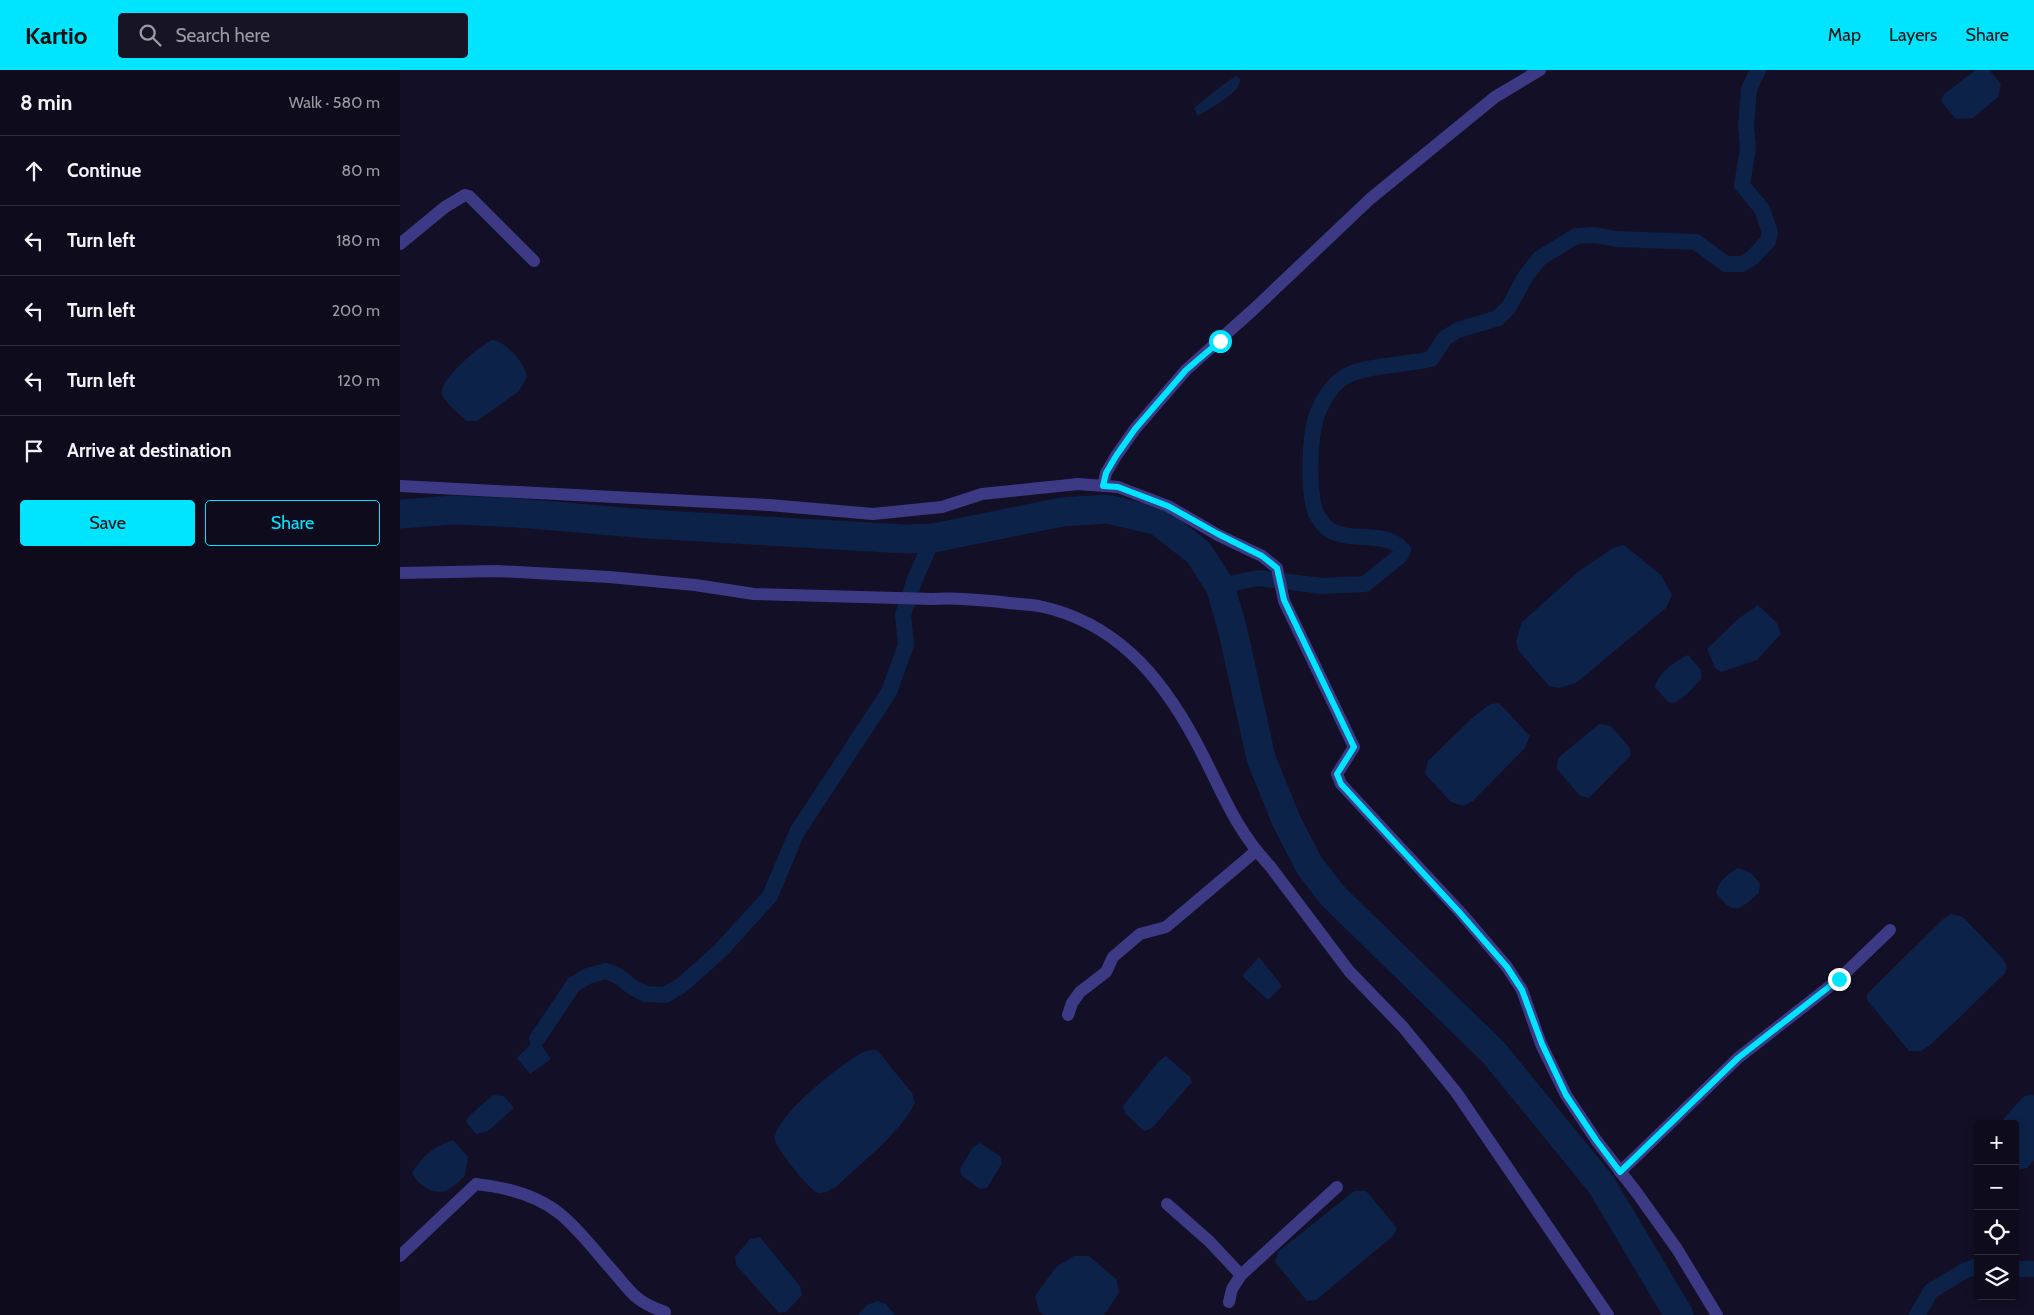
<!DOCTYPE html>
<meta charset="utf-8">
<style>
:root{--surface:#0e0b1c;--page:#171425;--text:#f1f3f6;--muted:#9b9ba3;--line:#2e2b3b;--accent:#00e5ff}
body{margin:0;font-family:Cabin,sans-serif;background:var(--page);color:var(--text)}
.controls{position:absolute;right:15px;bottom:15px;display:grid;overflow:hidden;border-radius:5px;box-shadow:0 2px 8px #0003}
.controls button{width:45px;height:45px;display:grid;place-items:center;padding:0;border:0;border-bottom:1px solid var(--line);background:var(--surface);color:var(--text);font:25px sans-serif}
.stop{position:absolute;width:15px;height:15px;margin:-11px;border:4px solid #00e5ff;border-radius:50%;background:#fff}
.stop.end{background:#00e5ff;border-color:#fff;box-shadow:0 1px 5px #0008}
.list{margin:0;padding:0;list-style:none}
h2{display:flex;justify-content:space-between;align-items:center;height:65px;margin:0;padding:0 20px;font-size:21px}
h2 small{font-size:16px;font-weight:400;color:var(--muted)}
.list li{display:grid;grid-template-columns:32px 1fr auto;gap:15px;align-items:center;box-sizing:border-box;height:70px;padding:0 20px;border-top:1px solid var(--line)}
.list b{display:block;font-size:19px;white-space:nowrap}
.list em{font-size:16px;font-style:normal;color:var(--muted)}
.actions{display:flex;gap:10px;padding:15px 20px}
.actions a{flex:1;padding:11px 0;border:1px solid var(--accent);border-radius:5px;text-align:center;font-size:18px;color:var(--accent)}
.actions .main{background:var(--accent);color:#111}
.icon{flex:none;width:28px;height:28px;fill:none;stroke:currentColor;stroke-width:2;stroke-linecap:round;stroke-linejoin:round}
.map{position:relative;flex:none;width:1634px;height:1245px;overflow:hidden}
header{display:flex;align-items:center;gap:30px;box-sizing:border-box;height:70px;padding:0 25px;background:var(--accent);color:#111}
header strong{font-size:24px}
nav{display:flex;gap:28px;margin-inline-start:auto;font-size:18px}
.search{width:350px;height:45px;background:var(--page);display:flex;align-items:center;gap:12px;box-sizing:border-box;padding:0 18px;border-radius:5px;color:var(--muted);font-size:19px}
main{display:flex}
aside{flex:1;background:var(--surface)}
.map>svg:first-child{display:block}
.water{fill:#0c2248}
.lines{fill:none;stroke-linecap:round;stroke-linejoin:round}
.canal{stroke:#0c2248;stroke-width:16}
.river{stroke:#0c2248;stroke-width:29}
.minor{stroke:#3d3a85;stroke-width:12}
.route{stroke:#00e5ff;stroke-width:6}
</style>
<header>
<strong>Kartio</strong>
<div class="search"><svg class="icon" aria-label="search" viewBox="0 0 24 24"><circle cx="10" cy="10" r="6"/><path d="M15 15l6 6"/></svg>Search here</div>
<nav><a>Map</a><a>Layers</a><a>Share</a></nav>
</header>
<main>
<aside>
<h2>8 min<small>Walk · 580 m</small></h2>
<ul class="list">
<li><svg class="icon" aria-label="ahead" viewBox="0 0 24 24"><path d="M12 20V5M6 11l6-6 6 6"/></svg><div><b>Continue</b></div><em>80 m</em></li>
<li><svg class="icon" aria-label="left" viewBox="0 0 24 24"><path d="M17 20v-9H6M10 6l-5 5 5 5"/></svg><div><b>Turn left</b></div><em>180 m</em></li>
<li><svg class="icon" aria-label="left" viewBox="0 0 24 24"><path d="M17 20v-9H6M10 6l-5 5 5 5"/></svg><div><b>Turn left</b></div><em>200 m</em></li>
<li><svg class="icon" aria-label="left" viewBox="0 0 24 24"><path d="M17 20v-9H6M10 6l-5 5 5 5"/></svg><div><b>Turn left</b></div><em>120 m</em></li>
<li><svg class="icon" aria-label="arrive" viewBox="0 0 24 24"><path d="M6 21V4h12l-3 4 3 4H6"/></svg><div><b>Arrive at destination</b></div></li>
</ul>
<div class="actions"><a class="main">Save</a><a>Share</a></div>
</aside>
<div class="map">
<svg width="1634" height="1245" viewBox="0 0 1634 1245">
<rect width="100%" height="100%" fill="#130f26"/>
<g class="water">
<polygon points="1576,0 1589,0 1601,14 1598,27 1573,48 1556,49 1541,31 1544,24"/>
<path d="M 836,6 L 840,9 C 842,22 809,39 798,46 L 794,38 L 824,14 Z"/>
<path d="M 92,270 C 107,272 125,293 127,307 L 119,321 L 77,351 L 66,351 C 59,344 45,333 42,324 C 39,309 80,276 92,270 Z"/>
<polygon points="1224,475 1261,505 1272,525 1266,538 1176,613 1159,618 1149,616 1118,580 1116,571 1122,552 1179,501 1213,478"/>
<polygon points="1358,535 1377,553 1381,564 1357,590 1321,602 1315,598 1307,579 1338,549"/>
<path d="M 1288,585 L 1301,600 L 1302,608 L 1288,623 L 1275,633 L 1268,632 L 1255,617 C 1257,604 1276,590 1288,585 Z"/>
<polygon points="1099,633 1130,666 1125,678 1073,731 1064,736 1051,732 1025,704 1028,691 1071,649 1090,634"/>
<polygon points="1199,654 1211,656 1229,677 1231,685 1189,728 1180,726 1157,699 1158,688"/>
<path d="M 1338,798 L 1351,803 L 1360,814 L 1359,823 C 1339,840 1334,847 1316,823 C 1319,810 1327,805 1338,798 Z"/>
<polygon points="1551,844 1563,847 1603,889 1607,896 1605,903 1560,947 1529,976 1521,981 1509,981 1467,930 1467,924 1542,850"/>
<polygon points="859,887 882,916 868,930 843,907 843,905"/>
<polygon points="132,973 142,976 151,989 130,1004 117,988"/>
<path d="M 477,980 L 512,1023 L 515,1033 C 500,1063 460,1094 436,1117 C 430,1120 425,1124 418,1123 C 410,1121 376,1078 375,1070 C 372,1048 446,989 466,981 C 469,980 474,980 477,980 Z"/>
<polygon points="766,986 790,1007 792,1012 752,1058 744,1061 725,1043 723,1036 759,991"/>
<polygon points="1632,1024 1634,1026 1634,1090 1627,1098 1618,1100 1615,1097 1615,1054 1599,1054 1623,1027"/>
<polygon points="93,1025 104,1026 114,1038 88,1061 76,1064 66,1052 68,1047"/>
<path d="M 53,1070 L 68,1087 L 65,1106 C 59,1111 52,1119 45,1121 C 32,1125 17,1114 12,1103 C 22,1086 34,1076 53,1070 Z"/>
<polygon points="580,1073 600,1086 602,1093 587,1118 580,1119 561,1105 560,1099 573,1077"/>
<polygon points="954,1121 966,1121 997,1158 993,1166 916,1230 907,1231 875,1192 878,1182"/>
<polygon points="360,1167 400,1216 402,1225 386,1242 379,1243 336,1195 335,1187 350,1169"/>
<polygon points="674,1186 689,1186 717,1210 719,1223 704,1245 644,1245 639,1241 635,1226 656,1197"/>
<polygon points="477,1231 486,1234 495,1245 458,1245 467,1235"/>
</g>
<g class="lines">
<g class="canal">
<path d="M 820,516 L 858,508 L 922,516 L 965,514 L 1000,486 L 1003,480 C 985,459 951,474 928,459 C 924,456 917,446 915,441 C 908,418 909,364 918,342 C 923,329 933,313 946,306 C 966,295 1007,295 1031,289 L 1045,268 L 1058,260 L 1098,248 L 1109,237 L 1125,207 L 1140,188 L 1176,166 L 1194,165 L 1216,169 L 1296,172 L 1326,194 L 1342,194 L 1352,188 L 1368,171 L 1370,162 L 1362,139 L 1342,115 L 1348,78 L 1346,57 L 1349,19 L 1358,0"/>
<polyline points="137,969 174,914 188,906 206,901 218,906 232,917 246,924 265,925 282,915 321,880 370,826 397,762 489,622 506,575 503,545 515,509 533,468"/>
<polyline points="1615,1199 1634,1199"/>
<polyline points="1517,1245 1531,1221 1564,1201 1578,1196"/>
</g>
<polyline class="river" points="0,444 53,440 119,443 247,454 505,469 533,468 662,442 707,439 758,451 798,482 820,516 832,557 861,688 886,750 909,795 933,826 1094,983 1201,1114 1279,1245"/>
<g class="minor">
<polyline points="0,174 45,137 65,125 69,126 134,191"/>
<polyline points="0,416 369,435 473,444 542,437 582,424 678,414 718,417 768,436 818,465 862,486 877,498 884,531 954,677 937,704 941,714 1061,843 1107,897 1122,920 1141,974 1166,1025 1196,1070 1237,1123 1277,1179 1317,1245"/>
<polyline points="703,416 706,403 716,386 735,359 786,300 854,239 970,129 1095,27 1140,0"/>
<path d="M 0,503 L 98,501 L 209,507 L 295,515 L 354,524 L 533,529 C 556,527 579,530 601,532 C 614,534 627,534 639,536 C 715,552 760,605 795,670 C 820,716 833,757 870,796 L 949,901 L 1003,957 L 1056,1022 L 1208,1245"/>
<polyline points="668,945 672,933 680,922 706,902 713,887 740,864 766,857 856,781"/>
<polyline points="1220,1102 1338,988 1439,909 1490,860"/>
<polyline points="767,1134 809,1171 841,1205"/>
<path d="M 0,1186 L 76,1114 C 104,1117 136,1125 159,1143 C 179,1159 195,1181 212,1200 C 231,1222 235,1232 265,1242"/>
<polyline points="829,1232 832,1219 841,1205 937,1117"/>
</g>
</g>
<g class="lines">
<polyline class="route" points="820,271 786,300 735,359 716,386 706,403 703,416 718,417 768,436 818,464 862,486 877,498 884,530 954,677 937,704 941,714 1060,843 1107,897 1122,920 1142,974 1166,1025 1196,1070 1220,1102 1338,988 1439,909"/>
</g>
</svg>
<div class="controls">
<button>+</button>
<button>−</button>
<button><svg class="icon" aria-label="locate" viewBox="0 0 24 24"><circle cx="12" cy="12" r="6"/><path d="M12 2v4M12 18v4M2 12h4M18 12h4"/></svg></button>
<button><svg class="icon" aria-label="layers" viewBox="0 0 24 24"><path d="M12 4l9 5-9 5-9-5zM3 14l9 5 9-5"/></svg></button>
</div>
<div class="stop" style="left:820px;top:271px"></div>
<div class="stop end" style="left:1439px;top:909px"></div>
</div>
</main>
